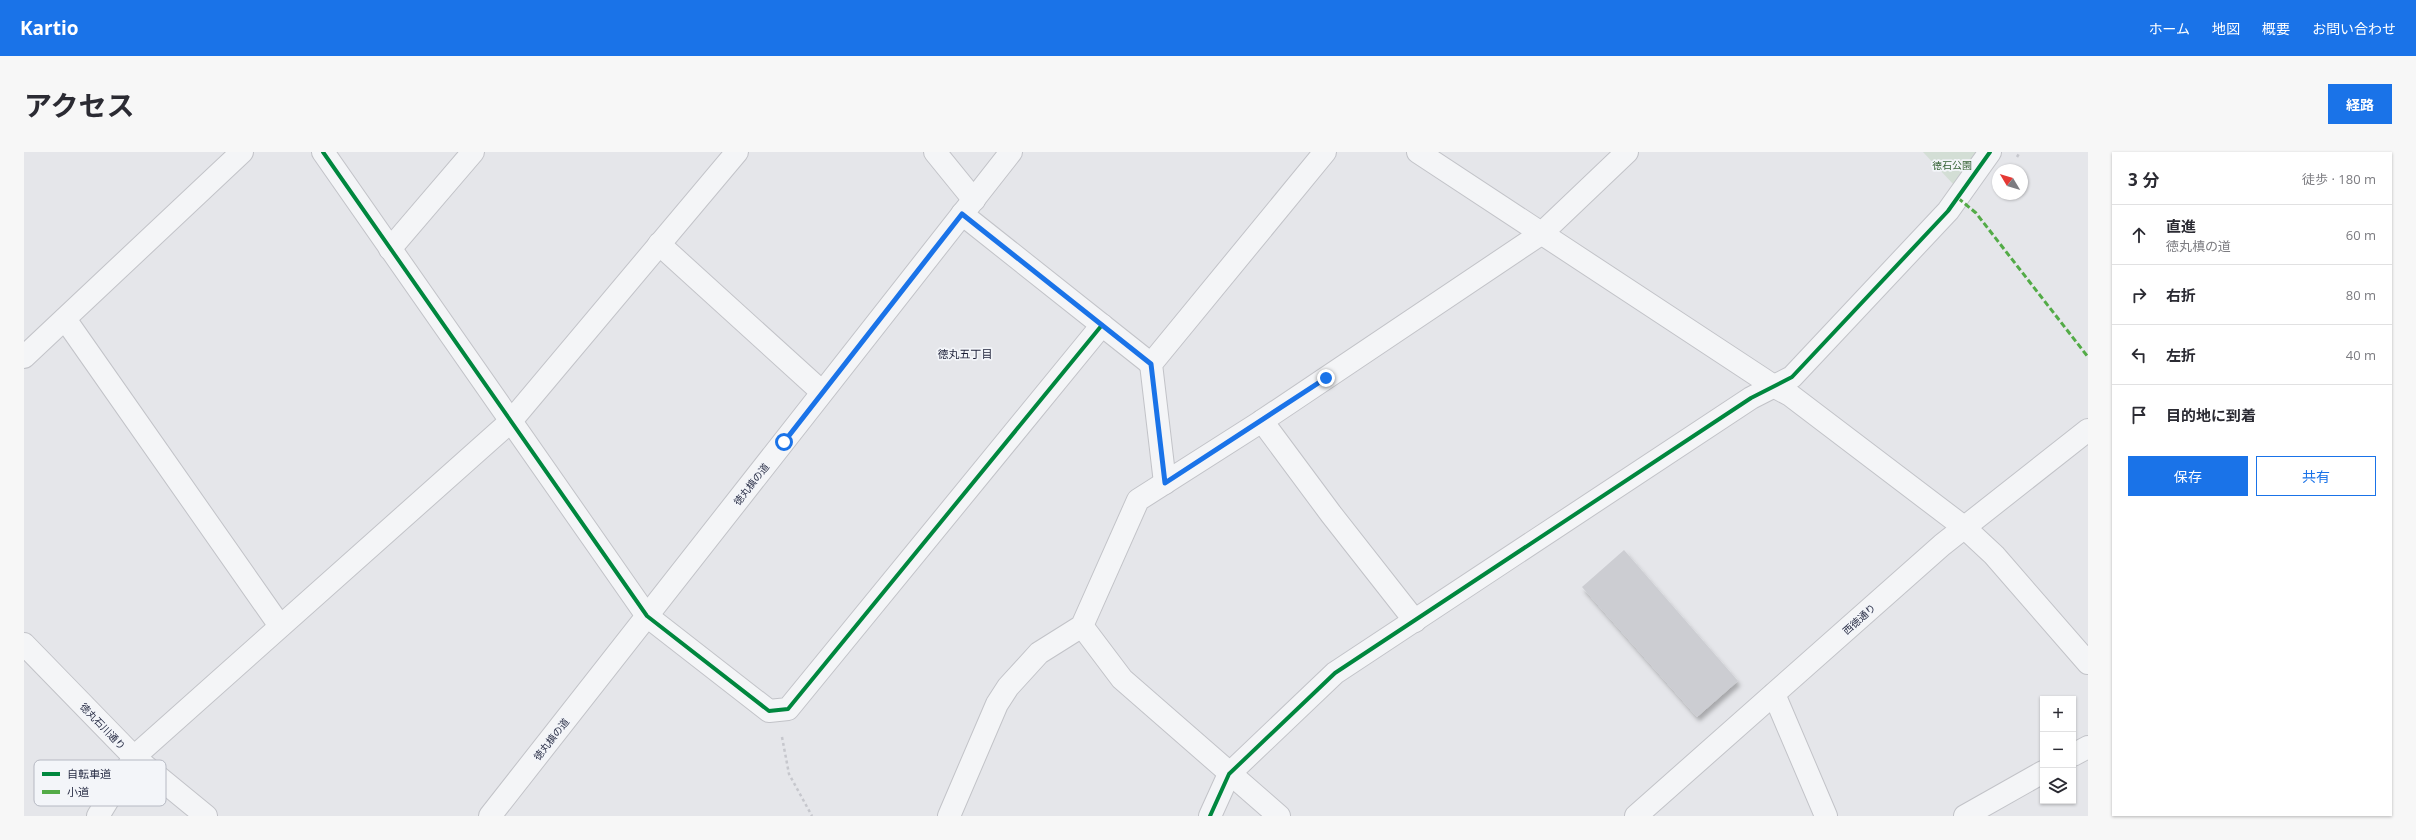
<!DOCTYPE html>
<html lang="ja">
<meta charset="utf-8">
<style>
:root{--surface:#fff;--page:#f7f7f7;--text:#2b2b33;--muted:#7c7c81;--line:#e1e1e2;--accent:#1a73e8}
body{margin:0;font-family:"Open Sans","Noto Sans JP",sans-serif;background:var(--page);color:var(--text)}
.controls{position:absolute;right:12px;bottom:12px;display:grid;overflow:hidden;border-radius:0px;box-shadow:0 1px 3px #0004}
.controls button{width:36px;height:36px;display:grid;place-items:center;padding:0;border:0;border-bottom:1px solid var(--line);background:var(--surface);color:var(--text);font:20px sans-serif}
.compass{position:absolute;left:1968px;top:12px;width:36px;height:36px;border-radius:50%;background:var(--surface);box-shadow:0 1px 3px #0004;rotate:308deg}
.stop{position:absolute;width:12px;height:12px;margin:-9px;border:3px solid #1a73e8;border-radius:50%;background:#fff}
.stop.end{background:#1a73e8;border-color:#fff;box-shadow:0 1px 4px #0008}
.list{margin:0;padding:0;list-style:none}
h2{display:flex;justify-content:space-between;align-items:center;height:52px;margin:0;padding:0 16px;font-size:17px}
h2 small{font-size:13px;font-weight:400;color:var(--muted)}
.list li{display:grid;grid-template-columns:26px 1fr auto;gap:12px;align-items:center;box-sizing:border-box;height:60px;padding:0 16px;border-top:1px solid var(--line)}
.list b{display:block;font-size:15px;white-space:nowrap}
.list p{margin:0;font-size:13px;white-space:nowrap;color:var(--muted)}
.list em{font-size:13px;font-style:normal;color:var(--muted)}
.actions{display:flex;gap:8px;padding:12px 16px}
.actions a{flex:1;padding:9px 0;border:1px solid var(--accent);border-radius:0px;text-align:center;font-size:14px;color:var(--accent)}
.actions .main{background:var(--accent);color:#fff}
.icon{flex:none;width:22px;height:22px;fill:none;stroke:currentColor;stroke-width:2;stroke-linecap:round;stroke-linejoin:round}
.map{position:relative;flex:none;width:2064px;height:664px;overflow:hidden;border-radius:0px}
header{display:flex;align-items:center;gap:24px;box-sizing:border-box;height:56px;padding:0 20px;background:var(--accent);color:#fff}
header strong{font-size:19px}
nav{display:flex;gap:22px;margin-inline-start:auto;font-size:14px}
.intro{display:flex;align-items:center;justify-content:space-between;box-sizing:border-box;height:96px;padding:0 24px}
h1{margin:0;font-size:28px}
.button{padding:10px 18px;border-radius:0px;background:var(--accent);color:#fff;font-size:14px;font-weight:700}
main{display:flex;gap:24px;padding:0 24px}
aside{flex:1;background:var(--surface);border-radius:0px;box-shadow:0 1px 3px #0004}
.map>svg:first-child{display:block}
.park{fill:#d3ded5}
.building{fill:#cccdd2;filter:url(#shadow)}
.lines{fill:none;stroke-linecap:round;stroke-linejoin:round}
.minor-casing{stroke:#c2c3c8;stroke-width:24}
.tertiary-casing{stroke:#c2c3c8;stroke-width:24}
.path{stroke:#c6c7cd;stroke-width:2.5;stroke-dasharray:3 3;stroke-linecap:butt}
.minor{stroke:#f4f5f7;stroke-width:22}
.tertiary{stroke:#f4f5f7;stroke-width:22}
.quiet{stroke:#53ab47;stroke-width:3;stroke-dasharray:6 3;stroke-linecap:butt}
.cycleway-casing{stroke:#f3f5f9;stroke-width:6}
.cycleway{stroke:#00873e;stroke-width:4}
.route{stroke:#1a73e8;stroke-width:5}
.labels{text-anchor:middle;stroke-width:3.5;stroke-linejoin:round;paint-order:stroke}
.park-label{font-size:10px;fill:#366336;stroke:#f3f5f9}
.street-label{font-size:10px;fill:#292e46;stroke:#f3f5f9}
.neighbourhood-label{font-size:11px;fill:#1c1f37;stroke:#f3f5f9}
.key{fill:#f3f5f9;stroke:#b6b9c3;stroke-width:1}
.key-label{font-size:11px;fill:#292e46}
</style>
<header>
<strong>Kartio</strong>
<nav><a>ホーム</a><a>地図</a><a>概要</a><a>お問い合わせ</a></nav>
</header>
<div class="intro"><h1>アクセス</h1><a class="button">経路</a></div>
<main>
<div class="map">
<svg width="2064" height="664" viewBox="0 0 2064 664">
<defs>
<filter id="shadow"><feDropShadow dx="2.5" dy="4.5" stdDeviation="2" flood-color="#0004"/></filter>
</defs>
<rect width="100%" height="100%" fill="#e5e6ea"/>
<polygon class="park" points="1899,0 1952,0 1930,33"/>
<polygon class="building" points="1600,398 1714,529 1673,565 1558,435"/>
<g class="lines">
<g class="minor-casing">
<g id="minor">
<polyline points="299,0 623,464 745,559 764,557 1078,173"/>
<polyline points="911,0 950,48"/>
<polyline points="1394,0 1751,235 1766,243 1941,376"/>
<polyline points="938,62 1127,212"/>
<polyline points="635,92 798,240"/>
<polyline points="366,97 449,0"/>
<polyline points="41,167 256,474"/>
<polyline points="0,205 218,0"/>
<polyline points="1238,269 1307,362 1391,469"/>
<polyline points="1141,331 1127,212 1301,0"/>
<polyline points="1058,474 1098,527 1255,664"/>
<polyline points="1750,542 1802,664"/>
<polyline points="2049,603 2064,595"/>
<polyline points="74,664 110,605 487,269 713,0"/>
<polyline points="925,664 973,552 984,535 1015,501 1058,474 1114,348 1238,269 1518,81 1603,0"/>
<polyline points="1186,664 1205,622 1311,521 1727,246 1768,225 1924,59 1966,0"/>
<polyline points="1941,664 2019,620"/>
</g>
</g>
<g class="tertiary-casing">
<g id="tertiary">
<polyline points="1941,376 1970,403 2064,511"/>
<polyline points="0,492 110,605 182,664"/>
<polyline points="466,664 987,0"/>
<polyline points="1612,664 1918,393 2064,278"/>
</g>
</g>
<g class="path">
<polyline points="1993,5 1996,0"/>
<polyline points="758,585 765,622 788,664"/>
</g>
<use href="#minor" class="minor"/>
<use href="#tertiary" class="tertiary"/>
<polyline class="quiet" points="1934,46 1952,61 2064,205"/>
<g class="cycleway-casing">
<g id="cycleway">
<polyline points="299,0 623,464 745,559 764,557 1078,173"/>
<polyline points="1186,664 1205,622 1311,521 1727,246 1768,225 1924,59 1966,0"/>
</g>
</g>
<use href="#cycleway" class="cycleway"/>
</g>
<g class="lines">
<polyline class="route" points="760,290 938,62 1127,212 1141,331 1302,226"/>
</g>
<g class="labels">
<g class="park-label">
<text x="1928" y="17">徳石公園</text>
</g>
<g class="street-label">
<text transform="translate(727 332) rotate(-52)" y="4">徳丸槙の道</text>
<text transform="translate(1835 467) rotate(-42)" y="4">西徳通り</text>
<text transform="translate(79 574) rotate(46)" y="4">徳丸石川通り</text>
<text transform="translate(527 587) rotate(-52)" y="4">徳丸槙の道</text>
</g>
<g class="neighbourhood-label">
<text x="941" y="206">徳丸五丁目</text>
</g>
</g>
<rect x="10" y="608" width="132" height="46" rx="6" class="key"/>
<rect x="18" y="620" width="18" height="4" fill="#00873e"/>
<rect x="18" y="638" width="18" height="4" fill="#53ab47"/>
<g class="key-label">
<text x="43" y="626">自転車道</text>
<text x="43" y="644">小道</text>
</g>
</svg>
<div class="controls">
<button>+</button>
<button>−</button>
<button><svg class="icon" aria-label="layers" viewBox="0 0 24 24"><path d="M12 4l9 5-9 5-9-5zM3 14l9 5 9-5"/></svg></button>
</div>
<svg class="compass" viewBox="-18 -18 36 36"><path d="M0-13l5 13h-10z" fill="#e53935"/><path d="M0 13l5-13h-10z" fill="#7c7c81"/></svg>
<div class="stop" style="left:760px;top:290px"></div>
<div class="stop end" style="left:1302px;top:226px"></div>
</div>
<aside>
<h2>3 分<small>徒歩 · 180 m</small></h2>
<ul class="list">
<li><svg class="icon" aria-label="ahead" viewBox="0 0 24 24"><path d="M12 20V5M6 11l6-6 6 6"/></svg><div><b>直進</b><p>徳丸槙の道</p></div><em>60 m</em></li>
<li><svg class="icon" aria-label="right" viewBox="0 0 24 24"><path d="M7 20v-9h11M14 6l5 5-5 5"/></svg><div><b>右折</b></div><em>80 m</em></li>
<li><svg class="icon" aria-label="left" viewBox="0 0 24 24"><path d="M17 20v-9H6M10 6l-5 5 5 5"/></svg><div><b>左折</b></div><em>40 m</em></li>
<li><svg class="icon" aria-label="arrive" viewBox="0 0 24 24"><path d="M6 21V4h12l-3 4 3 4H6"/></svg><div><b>目的地に到着</b></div></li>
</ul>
<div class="actions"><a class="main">保存</a><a>共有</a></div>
</aside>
</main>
